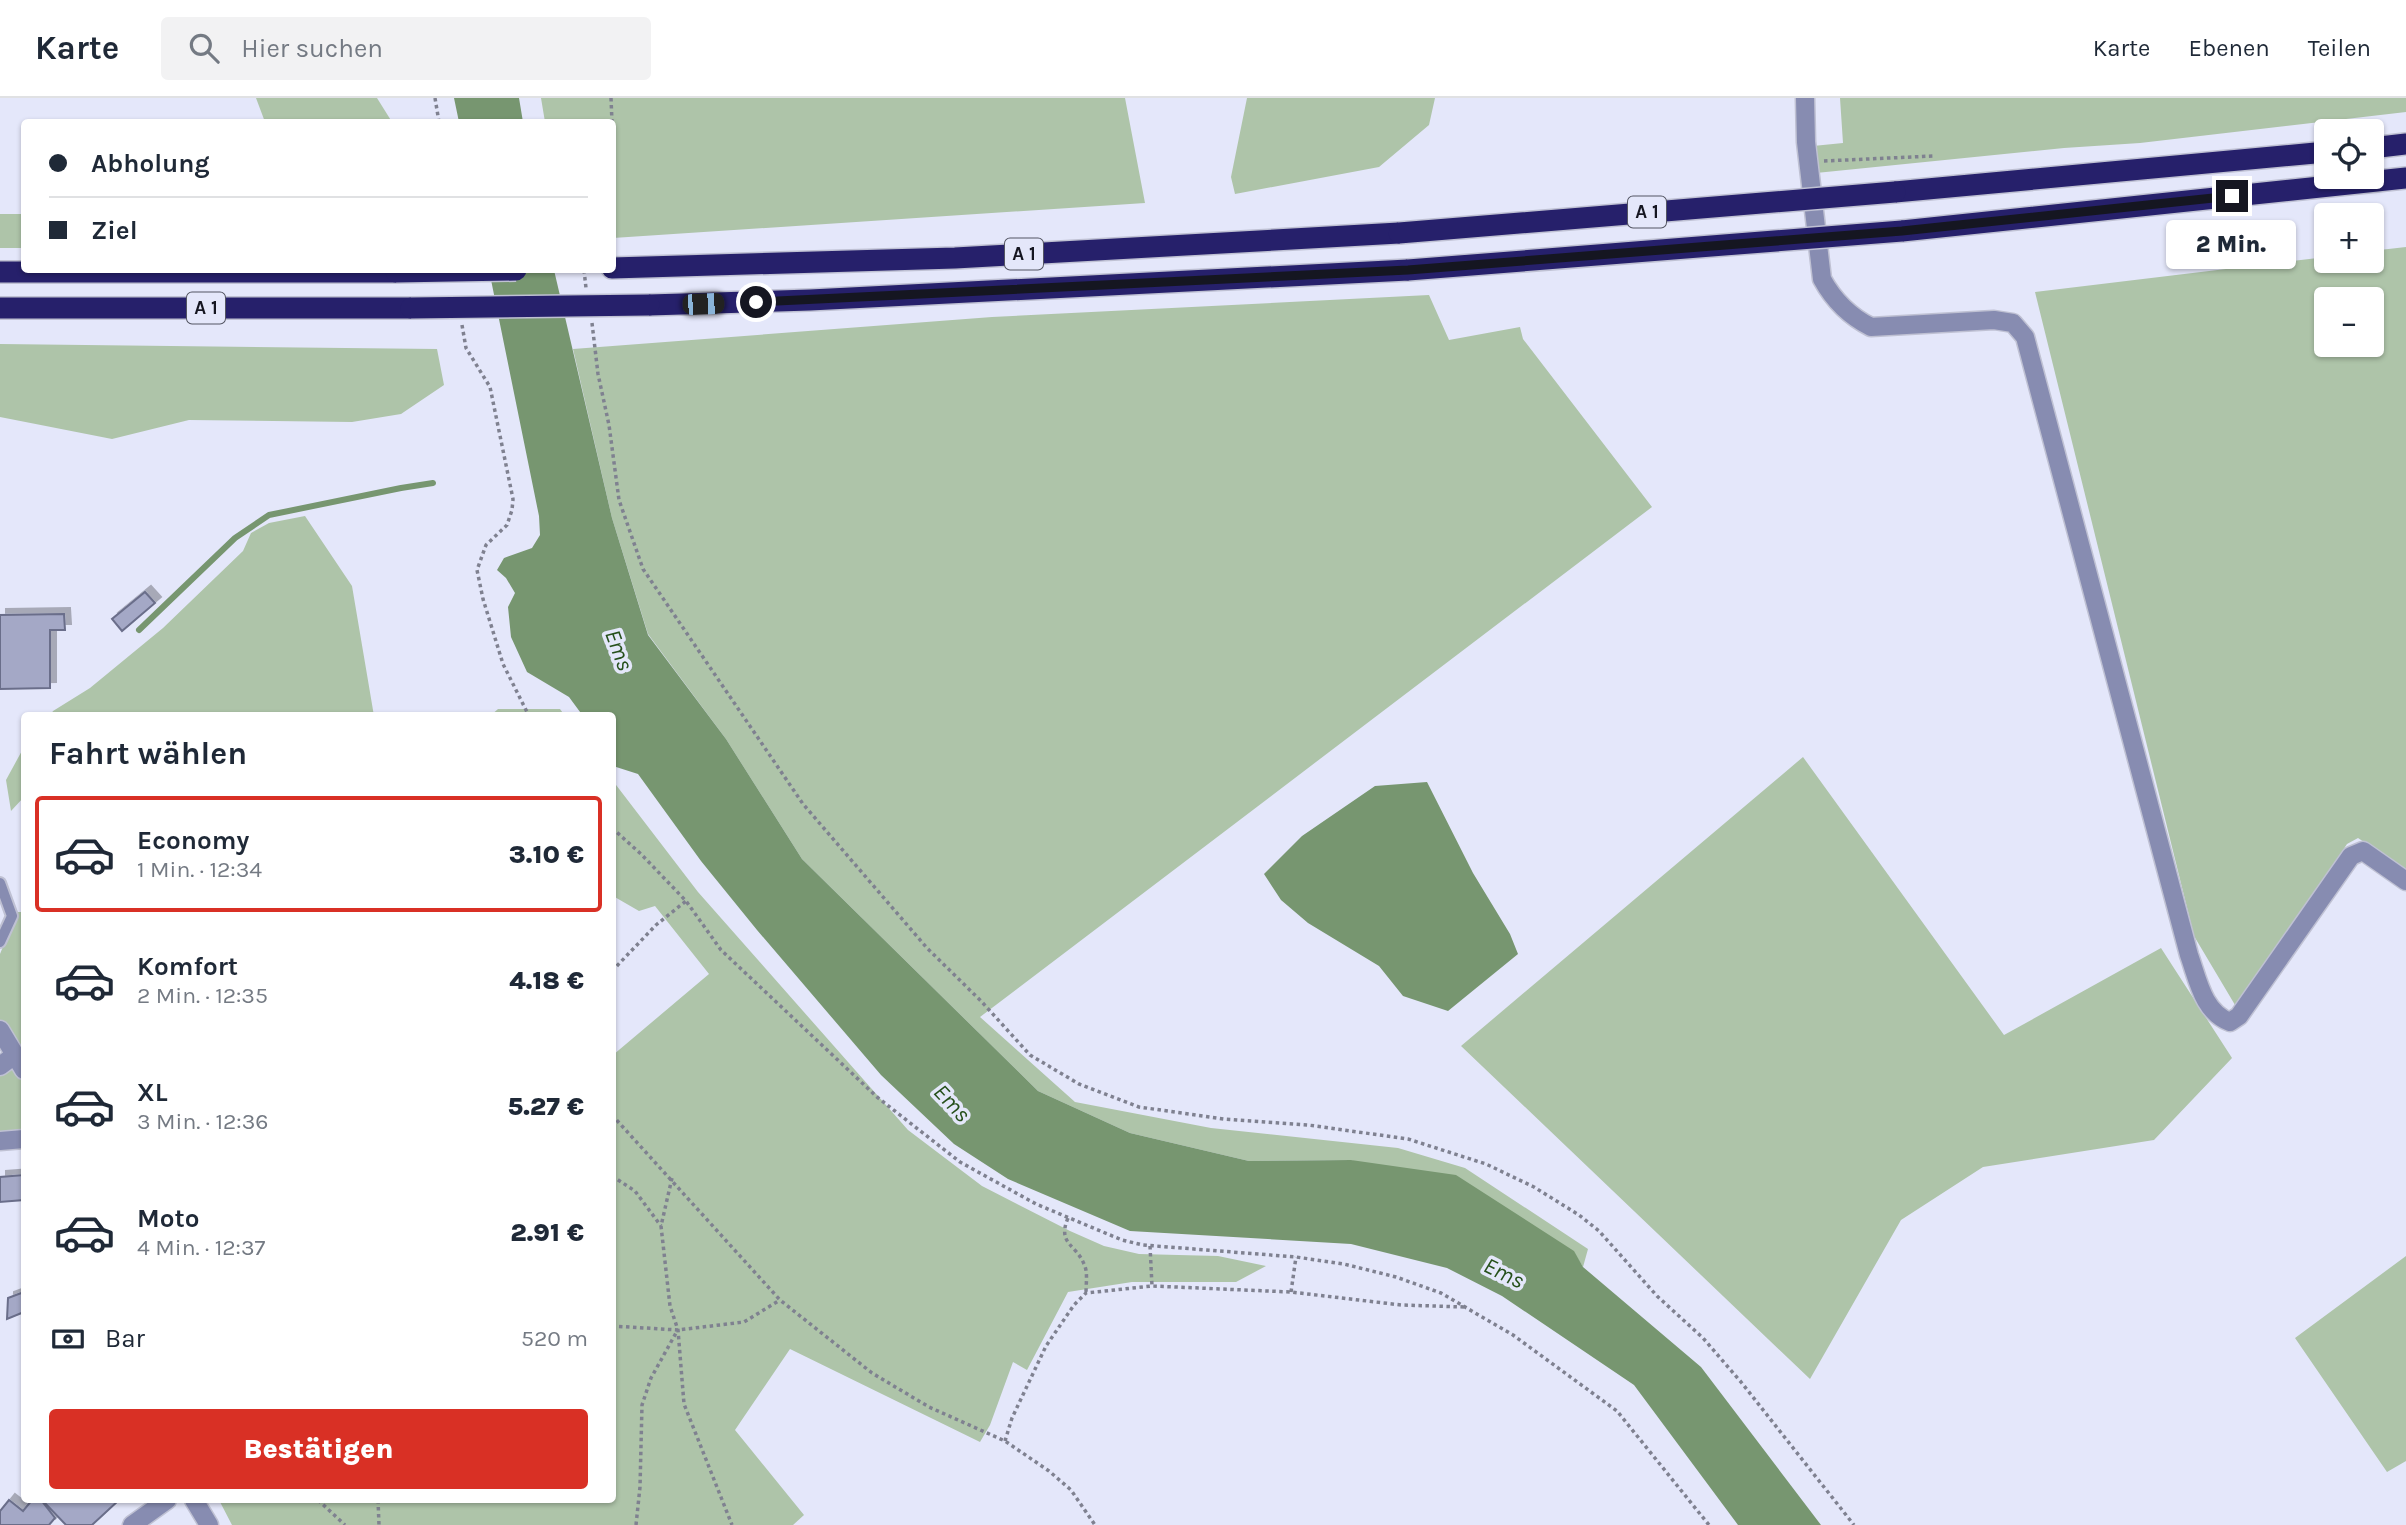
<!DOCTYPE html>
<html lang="de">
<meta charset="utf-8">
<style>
:root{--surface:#fff;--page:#f2f2f3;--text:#1f2937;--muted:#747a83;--line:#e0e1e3;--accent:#d93025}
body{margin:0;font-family:Karla,sans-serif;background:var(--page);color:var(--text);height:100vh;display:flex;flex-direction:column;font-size:26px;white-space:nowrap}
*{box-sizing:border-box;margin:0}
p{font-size:23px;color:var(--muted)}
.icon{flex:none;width:38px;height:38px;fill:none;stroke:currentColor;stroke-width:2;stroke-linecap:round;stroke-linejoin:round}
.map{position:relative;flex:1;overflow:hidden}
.panel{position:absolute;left:21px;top:614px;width:595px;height:791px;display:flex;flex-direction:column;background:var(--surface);border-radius:7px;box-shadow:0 2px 5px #0004}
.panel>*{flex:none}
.hud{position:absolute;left:21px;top:21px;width:595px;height:154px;border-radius:7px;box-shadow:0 2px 5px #0004;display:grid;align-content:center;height:154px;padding:0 28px;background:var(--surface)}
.buttons{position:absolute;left:2314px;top:21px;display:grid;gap:14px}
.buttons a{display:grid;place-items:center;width:70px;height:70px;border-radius:7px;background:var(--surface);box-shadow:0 2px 5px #0004;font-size:35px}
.end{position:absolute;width:32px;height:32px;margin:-16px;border:9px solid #151621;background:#fff;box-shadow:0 0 0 4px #fff}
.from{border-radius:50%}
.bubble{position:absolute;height:49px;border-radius:7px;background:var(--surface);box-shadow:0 2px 5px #0004;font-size:23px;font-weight:800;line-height:49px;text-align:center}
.car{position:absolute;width:21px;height:42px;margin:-21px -10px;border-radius:9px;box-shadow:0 0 5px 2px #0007;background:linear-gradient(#222 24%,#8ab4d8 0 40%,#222 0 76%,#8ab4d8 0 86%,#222 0)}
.hud b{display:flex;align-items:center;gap:24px;height:66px;font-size:26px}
.hud b+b{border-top:2px solid var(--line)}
.hud i{width:18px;height:18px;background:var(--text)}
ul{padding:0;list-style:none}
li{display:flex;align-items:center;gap:21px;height:116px;margin:0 14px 10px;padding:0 14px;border:4px solid transparent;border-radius:7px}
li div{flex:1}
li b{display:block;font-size:26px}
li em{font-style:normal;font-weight:800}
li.active{border-color:var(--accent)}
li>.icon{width:63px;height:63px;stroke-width:1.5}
h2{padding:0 28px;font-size:32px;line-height:84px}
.pay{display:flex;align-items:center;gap:18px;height:77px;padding:0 28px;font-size:26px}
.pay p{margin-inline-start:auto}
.cta{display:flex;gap:14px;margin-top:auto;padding:14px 28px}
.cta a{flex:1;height:80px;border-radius:7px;background:var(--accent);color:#fff;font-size:28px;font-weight:800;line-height:80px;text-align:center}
header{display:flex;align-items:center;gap:42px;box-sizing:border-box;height:98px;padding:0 35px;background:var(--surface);border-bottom:2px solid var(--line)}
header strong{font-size:33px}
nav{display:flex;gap:38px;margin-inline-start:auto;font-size:24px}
.search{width:490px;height:63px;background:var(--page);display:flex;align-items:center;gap:18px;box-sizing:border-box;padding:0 24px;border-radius:7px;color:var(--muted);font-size:26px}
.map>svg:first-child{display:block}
</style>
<header>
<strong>Karte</strong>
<div class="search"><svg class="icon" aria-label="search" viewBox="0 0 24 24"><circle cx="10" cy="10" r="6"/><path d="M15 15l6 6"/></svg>Hier suchen</div>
<nav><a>Karte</a><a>Ebenen</a><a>Teilen</a></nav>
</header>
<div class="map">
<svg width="2406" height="1427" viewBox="0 0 2406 1427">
<defs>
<filter id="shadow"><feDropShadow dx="6" dy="-6" stdDeviation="0" flood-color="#0004"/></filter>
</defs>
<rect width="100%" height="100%" fill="#e4e7fa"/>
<!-- green -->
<path fill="#aec4a9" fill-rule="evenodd" d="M256,0h121l15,24h-127z
M541,0h584l20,105 -532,35 -1,-116h-67z
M1247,0h188l-6,27 -50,42 -144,27 -4,-17z
M1840,0h566v14l-266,31 -76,5 -248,25 -3,-27 30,-3z
M0,116h24v34h-24z
M2406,149v623l-48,-32 -11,6 -109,166 -44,-74 -159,-644 291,-35v4h45v-10zM2326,201h45v46h-45z
M1429,197l20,45 71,-13 3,12 129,168 -672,510 95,85 136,26 187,20 67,20 123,81 -5,18 -10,-16 -222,-91 -102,1 -119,-28 -92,-42 -236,-232 -76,-120 -78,-105 -36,-116 -39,-169 419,-32z
M0,246l437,5 7,36 -43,29 -49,8 -163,-2 -77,19 -112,-22z
M305,418l47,70 22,130h-324l3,-5 37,-23 73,-60 80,-77 8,-18 18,-10z
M498,611h62l5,7h-75z
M24,649v50l-13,14 -5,-31z
M1803,659l201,278 157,-87 71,110 -78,82 -171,27 -82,53 -91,159 -349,-333z
M613,683l85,111 210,238 74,56 88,45 34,15 35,8 79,2 48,10 -30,16h-104l-64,10 -41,78 -14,-8 -23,63 -10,17 -190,-93 -55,81 69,85 -11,10h-561l-13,-25h393l1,-445 96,-81 -54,-68 -16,5 -26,-15z
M17,814h7v149l-24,-38v-69z
M15,957l9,18v59h-24v-58z
M2406,1158v205l-19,11 -92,-134z"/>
<!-- water -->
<path fill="#779670" d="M454,0h65l4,24h-64z
M489,172h65l58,248 36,117 78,104 76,120 236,232 92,42 119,28 102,-1 105,15 118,76 9,16 118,100 120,158h-83l-104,-140 -132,-89 -55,-28 -96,-24 -221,-13 -122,-52 -54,-35 -73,-69 -124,-145 -56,-69 -63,-87 -25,-8 -1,-50h-29l-14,-19 -42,-25 -16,-35 -3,-30 7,-14 -9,-15 -9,-8 7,-12 28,-10 8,-13 -1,-19z
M1427,684l46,91 37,61 8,20 -70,57 -45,-15 -24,-30 -71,-43 -27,-23 -17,-26 38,-38 73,-50z"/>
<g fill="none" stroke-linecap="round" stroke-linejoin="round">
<!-- stream -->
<path stroke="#779670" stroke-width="6" d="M139,532l96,-92 34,-23 132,-27 32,-5"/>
</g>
<!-- building -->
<path fill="#a4a8c6" stroke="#6a6e8a" stroke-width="2" filter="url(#shadow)" d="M145,494l10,11 -33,28 -10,-12z
M64,516l1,16h-15v58l-50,1v-74z
M24,1077v25l-24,2v-25z
M24,1194v20l-17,7 1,-21z
M9,1402l14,11 9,-11h9l14,18 -6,7h-49v-14z
M42,1402h77l-27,25h-26z"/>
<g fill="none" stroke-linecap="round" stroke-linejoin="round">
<!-- service casing -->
<g stroke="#bfc1d3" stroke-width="14">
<path id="service" d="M0,785l12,33 -12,26"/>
</g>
<!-- minor casing -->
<g stroke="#bfc1d3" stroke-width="21">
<path id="minor" d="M1805,0l1,44 16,137c12,22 27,37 49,48l123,-7 19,3 12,14 164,618c9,25 14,57 41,67l9,-6 112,-160 12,-5 43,30
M0,932l24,40
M0,968l15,-11
M0,1043l24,-2
M194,1402l15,25
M132,1427l35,-25"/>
</g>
<!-- motorway casing -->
<g stroke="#bfc1d3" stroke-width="24">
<path id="motorway" d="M2371,50l35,-4
M1895,94l431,-40
M1902,133l504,-53
M612,170l343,-10 444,-25
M0,174h396
M649,207l161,-5 598,-30
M0,210h411"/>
</g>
<!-- path -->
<path stroke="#7f8190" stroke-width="3.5" stroke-dasharray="3.5 3.5" stroke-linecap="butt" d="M435,0l4,24
M611,0l1,24
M1824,63l109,-5
M584,172l2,18
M592,225l6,51 11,51 10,75 24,69 160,235 124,144 54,53 49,54 49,29 60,23 85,12 84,6 100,14 78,25 48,23 45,28 20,16 58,65 46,42 38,44 113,143
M462,227l4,23 24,39 23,112 -1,11 -5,15 -21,20 -9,25 6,29 20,65 26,52
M612,730l29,26 45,47 35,49 156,147 83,65 76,42 86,36 21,5 153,12 48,7 52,13 45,16 72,42 104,76 92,114
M612,873l44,-46 30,-24
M612,1017l168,185 92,73 57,34 76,34 44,30 22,19 24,35
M612,1078l23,15 26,35
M672,1080l-11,48 9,80 8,24 6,74 48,121
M1068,1120c-11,26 8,26 16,46 4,8 2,19 2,29
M1150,1148l2,40
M1291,1194l5,-35
M612,1228l66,4 66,-8 36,-22
M1005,1343l7,-23 34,-72 28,-41 12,-12 66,-7 139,6 110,13 64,2
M318,1402l27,25
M378,1402l1,25
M636,1427l4,-38 2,-82 9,-27 25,-45"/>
<!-- service -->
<use href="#service" stroke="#878cb1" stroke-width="10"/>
<!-- minor -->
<use href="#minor" stroke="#878cb1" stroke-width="18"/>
<!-- motorway -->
<use href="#motorway" stroke="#26206b" stroke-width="21"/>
<!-- motorway-bridge casing -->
<g stroke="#bfc1d3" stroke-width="24" stroke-linecap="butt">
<path id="motorway-bridge" d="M1399,135l496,-41
M1408,172l494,-39
M396,174l120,-2
M411,210l238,-3"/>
</g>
<!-- motorway-bridge -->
<use href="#motorway-bridge" stroke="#26206b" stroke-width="21"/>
</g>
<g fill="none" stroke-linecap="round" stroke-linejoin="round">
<!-- route -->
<path stroke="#151621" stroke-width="9" d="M756,204l652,-32 494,-39 330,-35"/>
</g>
<g text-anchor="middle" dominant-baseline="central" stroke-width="7" stroke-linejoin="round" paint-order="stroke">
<!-- shield labels -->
<g fill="#e4e7fa" stroke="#535562" stroke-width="2">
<rect x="1628" y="98.5" width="38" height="31" rx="5"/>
<rect x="1005" y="140.5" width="38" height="31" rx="5"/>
<rect x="187" y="194.5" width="38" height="31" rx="5"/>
</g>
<g font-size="19" font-weight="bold" fill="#151621">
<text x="1647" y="114">A 1</text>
<text x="1024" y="156">A 1</text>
<text x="206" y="210">A 1</text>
</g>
<!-- water labels -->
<g font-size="23" font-style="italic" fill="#26501b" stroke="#e4e7fa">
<text transform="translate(619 552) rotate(70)">Ems</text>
<text transform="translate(952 1005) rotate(47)">Ems</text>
<text transform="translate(1504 1175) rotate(26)">Ems</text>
</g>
</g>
</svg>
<div class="buttons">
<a><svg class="icon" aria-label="locate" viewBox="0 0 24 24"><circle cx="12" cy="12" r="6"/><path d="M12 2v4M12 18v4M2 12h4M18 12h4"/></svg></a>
<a>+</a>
<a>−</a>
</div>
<i class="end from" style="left:756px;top:204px"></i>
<i class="end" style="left:2232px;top:98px"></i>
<div class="bubble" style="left:2166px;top:122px;width:130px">2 Min.</div>
<i class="car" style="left:703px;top:206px;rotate:88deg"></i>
<div class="hud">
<b><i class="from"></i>Abholung</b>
<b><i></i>Ziel</b>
</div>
<section class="panel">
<h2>Fahrt wählen</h2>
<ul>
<li class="active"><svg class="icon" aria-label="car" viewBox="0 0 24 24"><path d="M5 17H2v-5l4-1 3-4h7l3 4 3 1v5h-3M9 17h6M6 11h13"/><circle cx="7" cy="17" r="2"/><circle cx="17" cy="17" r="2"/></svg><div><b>Economy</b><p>1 Min. · 12:34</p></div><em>3.10 €</em></li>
<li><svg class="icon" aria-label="car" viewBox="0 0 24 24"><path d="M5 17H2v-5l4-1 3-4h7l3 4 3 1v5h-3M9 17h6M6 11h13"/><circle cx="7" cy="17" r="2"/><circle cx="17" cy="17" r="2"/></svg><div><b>Komfort</b><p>2 Min. · 12:35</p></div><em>4.18 €</em></li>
<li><svg class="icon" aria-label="car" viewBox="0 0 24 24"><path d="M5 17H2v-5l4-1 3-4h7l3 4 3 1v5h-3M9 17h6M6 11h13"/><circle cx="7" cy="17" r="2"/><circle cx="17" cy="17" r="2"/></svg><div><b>XL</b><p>3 Min. · 12:36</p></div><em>5.27 €</em></li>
<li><svg class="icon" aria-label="car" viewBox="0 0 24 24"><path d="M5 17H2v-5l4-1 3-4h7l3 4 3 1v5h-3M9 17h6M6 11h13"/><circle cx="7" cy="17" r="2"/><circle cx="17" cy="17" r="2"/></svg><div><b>Moto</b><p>4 Min. · 12:37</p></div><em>2.91 €</em></li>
</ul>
<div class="pay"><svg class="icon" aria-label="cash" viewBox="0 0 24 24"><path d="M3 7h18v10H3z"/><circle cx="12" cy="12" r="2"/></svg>Bar<p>520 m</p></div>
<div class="cta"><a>Bestätigen</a></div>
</section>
</div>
